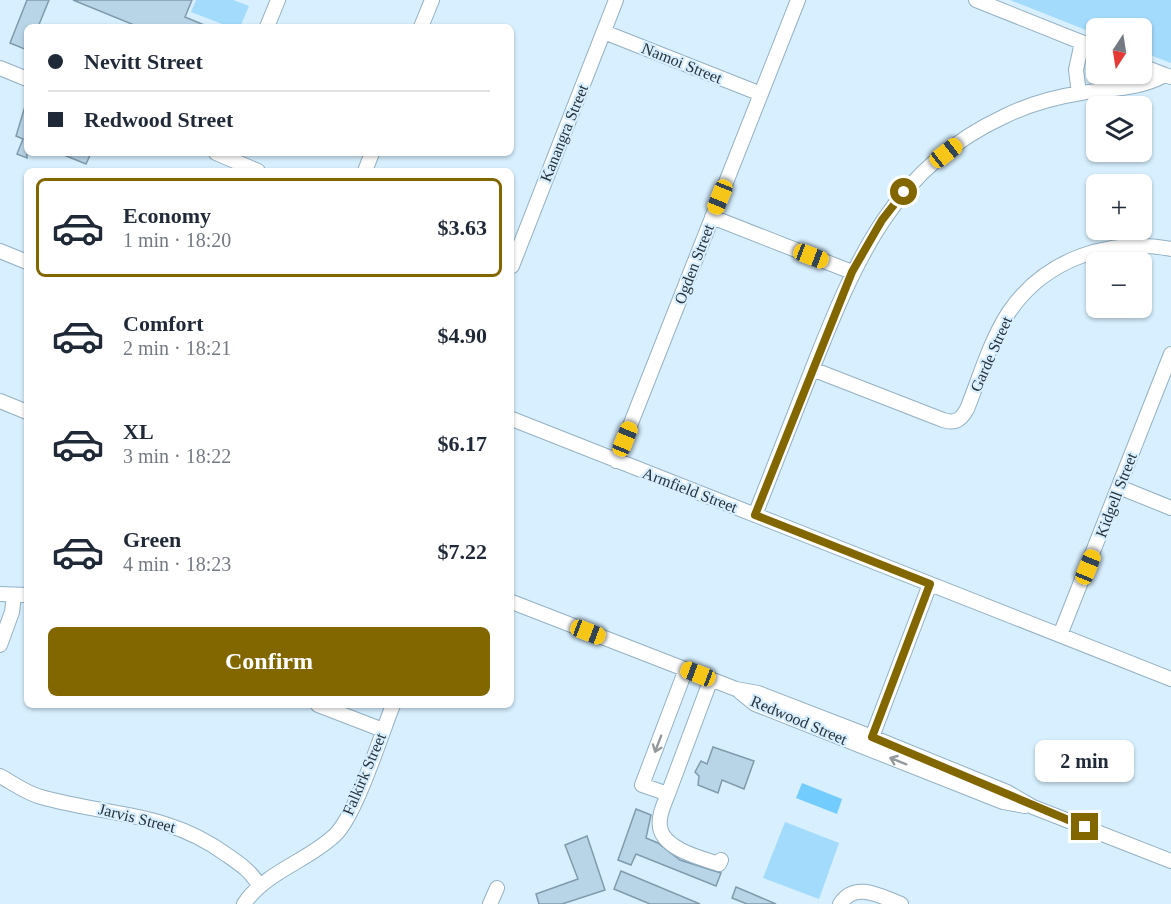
<!DOCTYPE html>
<meta charset="utf-8">
<style>
:root{--surface:#fff;--page:#f6f6f7;--text:#1f2937;--muted:#747a83;--line:#e0e1e3;--accent:#826600}
body{margin:0;font-family:Georgia,serif;background:var(--page);color:var(--text);height:100vh;display:flex;flex-direction:column;font-size:22px;white-space:nowrap}
*{box-sizing:border-box;margin:0}
p{font-size:20px;color:var(--muted)}
.icon{flex:none;width:33px;height:33px;fill:none;stroke:currentColor;stroke-width:2;stroke-linecap:round;stroke-linejoin:round}
.map{position:relative;flex:1;overflow:hidden}
.details{position:absolute;left:24px;top:168px;width:490px;height:540px;display:flex;flex-direction:column;background:var(--surface);border-radius:9px;box-shadow:0 2px 4px #0004}
.details>*{flex:none}
.top-card{position:absolute;left:24px;top:24px;width:490px;height:132px;border-radius:9px;box-shadow:0 2px 4px #0004;display:grid;align-content:center;height:132px;padding:0 24px;background:var(--surface)}
.needle{width:39px;rotate:192deg}
.tools{position:absolute;left:1086px;top:18px;display:grid;gap:12px}
.tools a{display:grid;place-items:center;width:66px;height:66px;border-radius:9px;background:var(--surface);box-shadow:0 2px 4px #0004;font-size:30px}
.end{position:absolute;width:27px;height:27px;margin:-14px;border:8px solid #826600;background:#fff;box-shadow:0 0 0 3px #fff}
.from{border-radius:50%}
.bubble{position:absolute;height:42px;border-radius:9px;background:var(--surface);box-shadow:0 2px 4px #0004;font-size:20px;font-weight:600;line-height:42px;text-align:center}
.car{position:absolute;width:18px;height:36px;margin:-18px -9px;border-radius:8px;box-shadow:0 0 4px 2px #0007;background:linear-gradient(#f5c518 24%,#345 0 40%,#f5c518 0 76%,#345 0 86%,#f5c518 0)}
.top-card b{display:flex;align-items:center;gap:21px;height:57px;font-size:22px}
.top-card b+b{border-top:2px solid var(--line)}
.top-card i{width:15px;height:15px;background:var(--text)}
ul{padding:10px 0 0;list-style:none}
li{display:flex;align-items:center;gap:18px;height:99px;margin:0 12px 9px;padding:0 12px;border:3px solid transparent;border-radius:9px}
li div{flex:1}
li b{display:block;font-size:22px}
li em{font-style:normal;font-weight:600}
li.current{border-color:var(--accent)}
li>.icon{width:54px;height:54px;stroke-width:1.5}
.button{display:flex;gap:12px;margin-top:auto;padding:12px 24px}
.button a{flex:1;height:69px;border-radius:9px;background:var(--accent);color:#fff;font-size:24px;font-weight:600;line-height:69px;text-align:center}
.map>svg:first-child{display:block}
</style>
<div class="map">
<svg width="1171" height="904" viewBox="0 0 1171 904">
<rect width="100%" height="100%" fill="#d7effe"/>
<!-- park -->
<path fill="#a3dbfd" d="M196,0h37l16,6 -9,21h-10l-39,-15z
M1010,0h161v63l-29,-11v-24h-46v6z
M785,822l54,21 -20,56 -56,-21z"/>
<!-- water -->
<path fill="#73ccfe" d="M802,783l40,16 -5,15 -41,-16z"/>
<!-- building -->
<path fill="#b8d5e8" stroke="#7f9bac" stroke-width="1.5" d="M27,0h22l-11,27h-11v23l-17,-7z
M73,0h119l-7,17 24,10h-70z
M26,103h1v55l-10,-4 6,-15 -7,-3z
M59,153h32l-5,11z
M713,747l41,14 -10,28 -22,-9 -4,13 -20,-8 1,-9 -4,-4 6,-11 6,3z
M636,809l15,6 -5,23 12,5 22,17 41,13 -5,13 -80,-32 -5,11 -13,-5z
M587,836l18,54 -43,14h-23l-3,-10 42,-15 -13,-34z
M621,871l79,33h-50l-36,-15z
M736,887l40,17h-29l-15,-6z"/>
<g fill="none" stroke-linecap="round" stroke-linejoin="round">
<!-- minor casing -->
<g stroke="#94b1c3" stroke-width="16">
<path id="minor" d="M976,0l120,48
M267,27l11,-27
M421,27l11,-27
M604,32l157,62
M1142,66l23,9
M0,68l27,11
M1079,93l-3,-23 6,-28
M216,153l42,18
M365,171l7,-18
M712,217l140,55
M0,251l27,11
M512,266l104,-266
M812,369l131,51c12,4 18,0 24,-11 13,-32 23,-68 42,-97 36,-53 101,-75 162,-63
M0,401l27,11
M512,419l659,260
M616,461l182,-461
M1119,487l52,21
M755,515c20,-51 40,-102 60,-153 41,-103 80,-195 188,-245 24,-12 52,-20 78,-24 30,-5 57,-3 84,-18l6,2
M0,594l27,1
M512,602l224,87 22,4 114,44 135,55 26,15 138,54
M1060,635l111,-281
M0,645l12,-33 2,-17
M686,669l-44,116 26,9 43,-115
M740,692l15,12 248,98 22,4
M318,705l65,25
M872,737l58,-153
M0,776c13,7 26,17 41,21 67,19 126,14 186,58 13,9 25,17 32,31
M668,794c-4,10 -10,22 -8,33 3,22 41,31 59,37l2,-4
M244,904c21,-32 64,-43 91,-69 21,-20 46,-100 58,-130
M490,904l7,-16
M840,904c15,-23 40,-8 61,0"/>
</g>
<!-- minor -->
<use href="#minor" stroke="#fff" stroke-width="14"/>
</g>
<!-- one-way arrows -->
<defs><path id="oneway-shaft" d="M-6 0H5M1.5-3L5.5 0L1.5 3" fill="none" stroke-width="1.6" stroke-linecap="round" stroke-linejoin="round" transform="scale(1.5)"/></defs>
<g stroke="#93999c">
<use href="#oneway-shaft" transform="translate(658 744) rotate(111)"/>
<use href="#oneway-shaft" transform="translate(898 761) rotate(-158)"/>
</g>
<g fill="none" stroke-linecap="round" stroke-linejoin="round">
<!-- route -->
<path stroke="#826600" stroke-width="8" d="M904,192l-22,28 -30,52 -97,243 175,69 -58,153 213,90"/>
</g>
<g text-anchor="middle" dominant-baseline="central" stroke-width="4.5" stroke-linejoin="round" paint-order="stroke">
<!-- street labels -->
<g font-size="16" fill="#27333a" stroke="#d7effe">
<text transform="translate(682 63) rotate(22)">Namoi Street</text>
<text transform="translate(564 133) rotate(-68)">Kanangra Street</text>
<text transform="translate(694 264) rotate(-69)">Ogden Street</text>
<text transform="translate(991 354) rotate(-66)">Garde Street</text>
<text transform="translate(690 490) rotate(21)">Armfield Street</text>
<text transform="translate(1116 495) rotate(-69)">Kidgell Street</text>
<text transform="translate(799 720) rotate(23)">Redwood Street</text>
<text transform="translate(364 774) rotate(-67)">Falkirk Street</text>
<text transform="translate(137 818) rotate(14)">Jarvis Street</text>
</g>
</g>
</svg>
<div class="tools">
<a><svg class="needle" viewBox="-14 -14 28 28"><path d="M0-13l5 13h-10z" fill="#e53935"/><path d="M0 13l5-13h-10z" fill="#747a83"/></svg></a>
<a><svg class="icon" aria-label="layers" viewBox="0 0 24 24"><path d="M12 4l9 5-9 5-9-5zM3 14l9 5 9-5"/></svg></a>
<a>+</a>
<a>−</a>
</div>
<i class="end from" style="left:904px;top:192px"></i>
<i class="end" style="left:1085px;top:827px"></i>
<div class="bubble" style="left:1035px;top:740px;width:99px">2 min</div>
<i class="car" style="left:946px;top:153px;rotate:52deg"></i>
<i class="car" style="left:720px;top:197px;rotate:202deg"></i>
<i class="car" style="left:811px;top:256px;rotate:111deg"></i>
<i class="car" style="left:625px;top:439px;rotate:22deg"></i>
<i class="car" style="left:1088px;top:567px;rotate:22deg"></i>
<i class="car" style="left:588px;top:632px;rotate:111deg"></i>
<i class="car" style="left:698px;top:674px;rotate:291deg"></i>
<div class="top-card">
<b><i class="from"></i>Nevitt Street</b>
<b><i></i>Redwood Street</b>
</div>
<section class="details">
<ul>
<li class="current"><svg class="icon" aria-label="car" viewBox="0 0 24 24"><path d="M5 17H2v-5l4-1 3-4h7l3 4 3 1v5h-3M9 17h6M6 11h13"/><circle cx="7" cy="17" r="2"/><circle cx="17" cy="17" r="2"/></svg><div><b>Economy</b><p>1 min · 18:20</p></div><em>$3.63</em></li>
<li><svg class="icon" aria-label="car" viewBox="0 0 24 24"><path d="M5 17H2v-5l4-1 3-4h7l3 4 3 1v5h-3M9 17h6M6 11h13"/><circle cx="7" cy="17" r="2"/><circle cx="17" cy="17" r="2"/></svg><div><b>Comfort</b><p>2 min · 18:21</p></div><em>$4.90</em></li>
<li><svg class="icon" aria-label="car" viewBox="0 0 24 24"><path d="M5 17H2v-5l4-1 3-4h7l3 4 3 1v5h-3M9 17h6M6 11h13"/><circle cx="7" cy="17" r="2"/><circle cx="17" cy="17" r="2"/></svg><div><b>XL</b><p>3 min · 18:22</p></div><em>$6.17</em></li>
<li><svg class="icon" aria-label="car" viewBox="0 0 24 24"><path d="M5 17H2v-5l4-1 3-4h7l3 4 3 1v5h-3M9 17h6M6 11h13"/><circle cx="7" cy="17" r="2"/><circle cx="17" cy="17" r="2"/></svg><div><b>Green</b><p>4 min · 18:23</p></div><em>$7.22</em></li>
</ul>
<div class="button"><a>Confirm</a></div>
</section>
</div>
